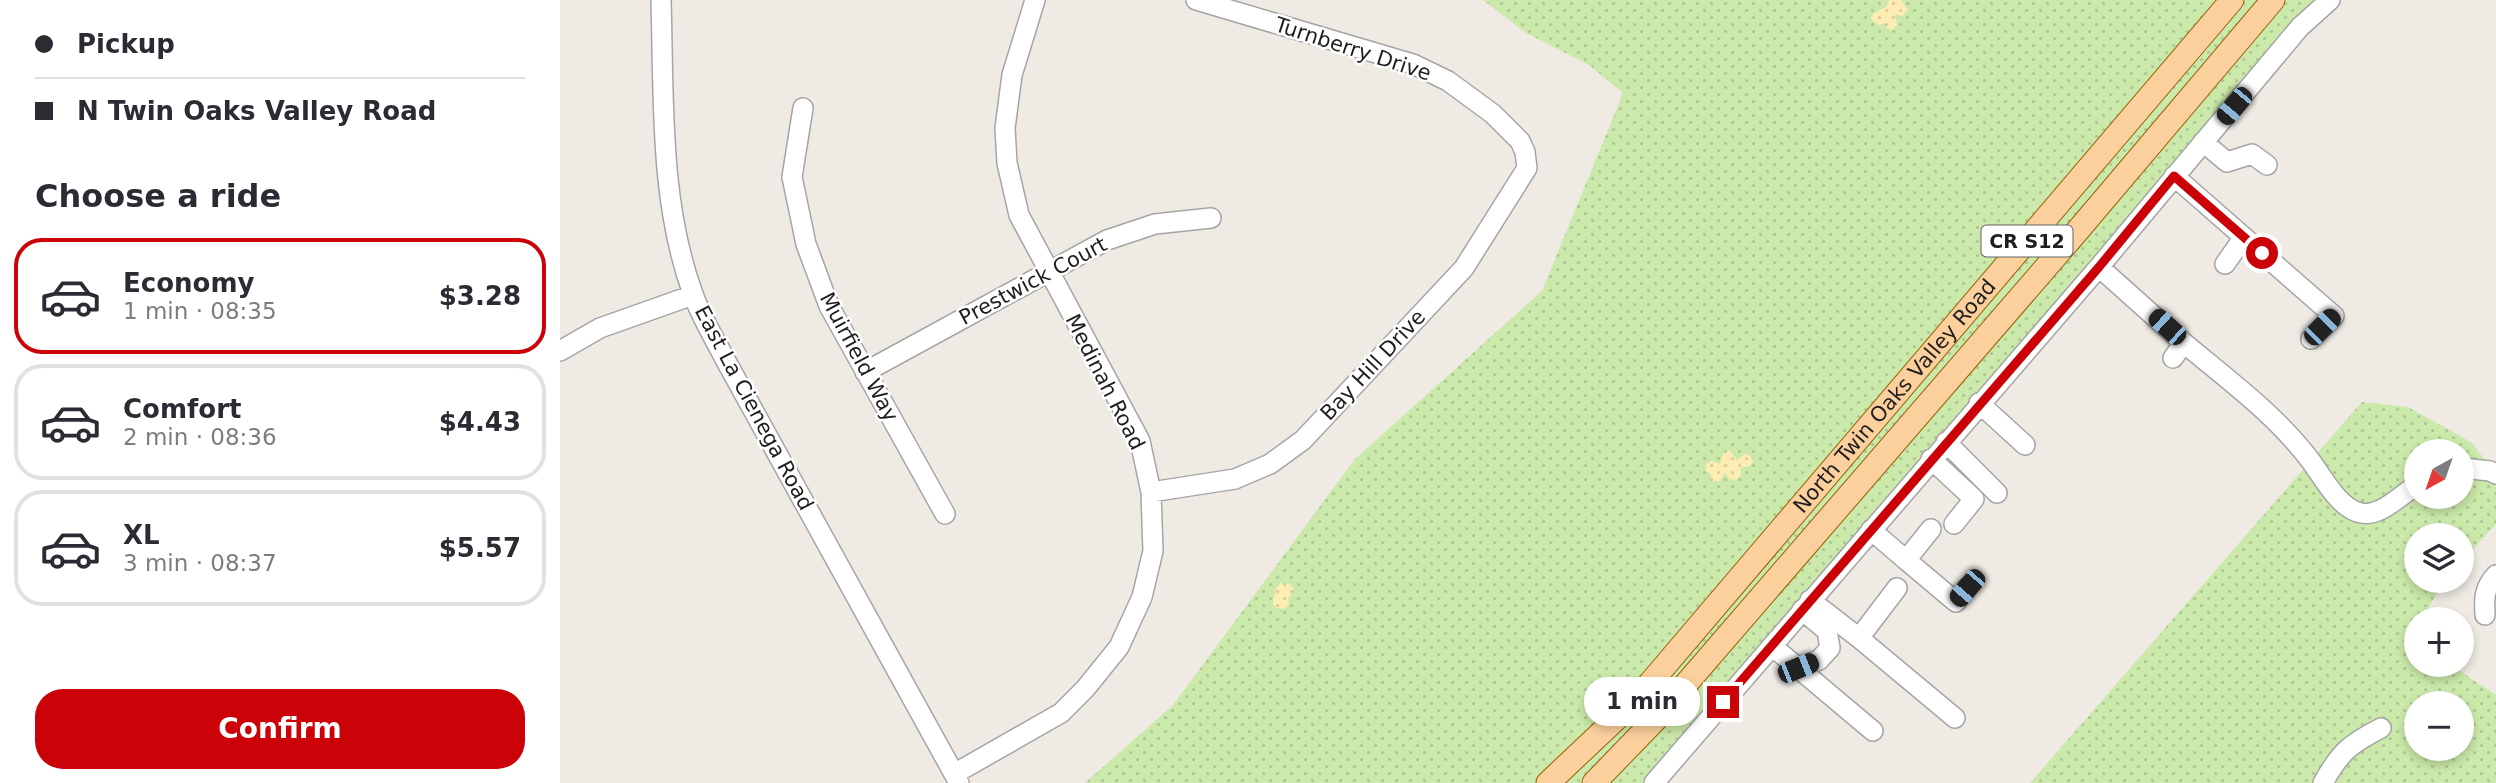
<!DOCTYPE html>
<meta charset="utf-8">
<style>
:root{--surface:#fff;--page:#f2f2f3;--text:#2b2b33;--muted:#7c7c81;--line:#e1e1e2;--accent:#cb0207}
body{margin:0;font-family:"DejaVu Sans",sans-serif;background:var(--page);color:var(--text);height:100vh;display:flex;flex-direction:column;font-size:26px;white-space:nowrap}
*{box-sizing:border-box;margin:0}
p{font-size:23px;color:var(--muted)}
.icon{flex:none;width:38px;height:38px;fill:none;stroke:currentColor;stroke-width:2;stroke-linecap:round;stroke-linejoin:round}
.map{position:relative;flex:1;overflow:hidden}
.drawer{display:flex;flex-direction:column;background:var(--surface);width:560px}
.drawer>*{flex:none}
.top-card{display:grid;align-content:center;height:154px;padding:0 35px;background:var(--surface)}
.needle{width:46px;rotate:220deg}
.buttons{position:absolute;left:1844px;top:439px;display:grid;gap:14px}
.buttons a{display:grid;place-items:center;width:70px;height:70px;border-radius:50%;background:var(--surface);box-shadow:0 4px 10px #0003;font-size:35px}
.end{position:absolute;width:32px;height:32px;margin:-16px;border:9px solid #cb0207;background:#fff;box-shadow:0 0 0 4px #fff}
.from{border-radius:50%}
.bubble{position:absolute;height:49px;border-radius:24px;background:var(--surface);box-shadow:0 4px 10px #0003;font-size:23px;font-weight:800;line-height:49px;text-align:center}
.car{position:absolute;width:21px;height:42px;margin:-21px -10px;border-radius:9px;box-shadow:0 0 5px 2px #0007;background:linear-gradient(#222 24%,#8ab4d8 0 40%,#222 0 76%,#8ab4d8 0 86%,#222 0)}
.top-card b{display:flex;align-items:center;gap:24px;height:66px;font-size:26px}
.top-card b+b{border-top:2px solid var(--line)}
.top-card i{width:18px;height:18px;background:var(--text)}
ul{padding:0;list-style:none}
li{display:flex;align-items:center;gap:21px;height:116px;margin:0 14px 10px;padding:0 21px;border:4px solid var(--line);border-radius:28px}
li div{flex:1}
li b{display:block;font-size:26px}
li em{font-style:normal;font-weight:800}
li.active{border-color:var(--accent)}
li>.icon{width:63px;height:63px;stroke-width:1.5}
h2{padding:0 35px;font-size:32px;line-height:84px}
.cta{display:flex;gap:14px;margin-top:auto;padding:14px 35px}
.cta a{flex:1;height:80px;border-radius:28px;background:var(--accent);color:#fff;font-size:28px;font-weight:800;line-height:80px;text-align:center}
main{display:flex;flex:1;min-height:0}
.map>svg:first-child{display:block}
</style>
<main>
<section class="drawer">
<div class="top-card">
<b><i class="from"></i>Pickup</b>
<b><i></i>N Twin Oaks Valley Road</b>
</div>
<h2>Choose a ride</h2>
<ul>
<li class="active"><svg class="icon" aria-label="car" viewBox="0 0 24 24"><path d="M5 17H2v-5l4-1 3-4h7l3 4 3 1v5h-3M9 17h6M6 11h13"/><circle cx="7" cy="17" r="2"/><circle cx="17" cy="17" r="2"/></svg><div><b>Economy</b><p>1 min · 08:35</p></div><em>$3.28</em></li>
<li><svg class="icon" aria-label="car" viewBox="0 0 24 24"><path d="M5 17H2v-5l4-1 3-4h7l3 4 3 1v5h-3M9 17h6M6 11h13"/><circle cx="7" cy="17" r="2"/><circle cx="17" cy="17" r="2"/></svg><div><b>Comfort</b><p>2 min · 08:36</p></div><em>$4.43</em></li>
<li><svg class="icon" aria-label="car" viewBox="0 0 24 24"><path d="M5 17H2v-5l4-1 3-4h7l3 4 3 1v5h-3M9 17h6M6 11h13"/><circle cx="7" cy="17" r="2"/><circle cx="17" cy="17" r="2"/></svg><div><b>XL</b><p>3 min · 08:37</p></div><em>$5.57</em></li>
</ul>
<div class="cta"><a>Confirm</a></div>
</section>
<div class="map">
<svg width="1936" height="783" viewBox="0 0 1936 783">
<defs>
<pattern id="grass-dots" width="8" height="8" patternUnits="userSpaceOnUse" patternTransform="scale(1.75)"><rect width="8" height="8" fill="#cbe9aa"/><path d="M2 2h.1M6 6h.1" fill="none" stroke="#aec792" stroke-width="1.8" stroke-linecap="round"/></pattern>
<pattern id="sand-dots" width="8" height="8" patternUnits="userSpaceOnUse" patternTransform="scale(1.75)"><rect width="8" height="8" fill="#feedb3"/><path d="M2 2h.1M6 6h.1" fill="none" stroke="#d9cb9a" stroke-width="1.8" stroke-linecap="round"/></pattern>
</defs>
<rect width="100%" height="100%" fill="#efebe4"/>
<!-- grass -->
<path fill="url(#grass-dots)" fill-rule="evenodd" d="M923,0h847l-663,783h-582l88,-78 182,-246 187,-168 81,-198 -34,-28 -63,-32z
M1802,402l46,5 63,35 25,32v50l-34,37v-25h-45v45h27l-22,38 -5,1v45h34l45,30v88h-466zM1857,452h45v45h-45zM1857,704h45v45h-45z"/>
<!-- sand -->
<path fill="url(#sand-dots)" d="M1329,0h12l7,10 -6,6 -7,-2 2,11 -5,5 -5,-2 -2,-5 -7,2 -7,-6 1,-4 15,-9z
M1169,450l8,10 8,-6 4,1 4,6 -3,5 -10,2 1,7 -5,5 -7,-1 -4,-7 -5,9h-9v-7l-5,-3v-7l6,-3 8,3 3,-10z
M721,583l8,1 5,4 -6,11 1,6 -5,4 -8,-1 -3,-5 3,-15z"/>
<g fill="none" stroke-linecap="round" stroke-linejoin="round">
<!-- minor casing -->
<g stroke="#a5a5a5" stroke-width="22">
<path id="minor" d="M101,0c3,97 -2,201 32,294 8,23 22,45 33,67l233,422
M243,108l-11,69 14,67 23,62 116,208
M1643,142l24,20 25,-8 15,11
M1614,176l160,140 -23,23
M1665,264l19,-27
M1539,267l85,76 -11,15
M1624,343c44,37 91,71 126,117 13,17 29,49 51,53 20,4 39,-18 56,-28
M0,351l40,-23 93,-33
M305,372l242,-132 48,-16 56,-6
M1419,403l46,42
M1386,442l51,51
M1371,459l43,40 -20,25
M1902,468l28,3 6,3
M591,492l84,-13 35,-15 33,-24 161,-172 63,-100 -2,-16 -5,-11 -27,-27 -45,-33 -35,-17 -217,-64
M1311,530l35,30 25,-31
M1346,560l50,42 11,-14
M1250,600l49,38 38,-50
M1925,615c-1,-17 -1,-27 11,-40
M1299,638l96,80
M1212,646l101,85
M1238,668l21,-8 11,-12 -3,-17 -25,-21
M394,774l107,-61 24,-24 34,-42 23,-50 11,-46 -2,-59 -11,-51 -121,-226 -12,-52 -2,-35 7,-53 23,-75
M1094,783l445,-516 201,-240 30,-27
M1763,783c17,-31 27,-39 58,-55"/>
</g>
<!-- major casing -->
<g stroke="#976101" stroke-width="25">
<g id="major">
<path id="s1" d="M988,783l86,-81 598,-702"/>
<path d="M1034,783l60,-62 420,-486 199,-235"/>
</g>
</g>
<!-- minor -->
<use href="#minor" stroke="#fff" stroke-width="19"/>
<!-- major -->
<use href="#major" stroke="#fbd09d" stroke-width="23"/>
</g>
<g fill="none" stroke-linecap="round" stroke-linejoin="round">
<!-- route -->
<path stroke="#cb0207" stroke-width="9" d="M1163,702l376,-435 75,-91 88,77"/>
</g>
<g text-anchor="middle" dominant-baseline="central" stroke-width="5" stroke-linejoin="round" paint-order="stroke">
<!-- shield labels -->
<rect fill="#fff" stroke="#626262" stroke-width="2" x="1421.5" y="225.5" width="91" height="31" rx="5"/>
<g font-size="19" font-weight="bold" fill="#1e1e1e">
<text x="1467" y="241">CR S12</text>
</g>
<!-- street labels -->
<g font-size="21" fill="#1e1e1e" stroke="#fff">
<text transform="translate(793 49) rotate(18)">Turnberry Drive</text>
<text transform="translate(473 281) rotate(-28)">Prestwick Court</text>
<text transform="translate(299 357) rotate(62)">Muirfield Way</text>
<text transform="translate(813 365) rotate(-47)">Bay Hill Drive</text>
<text transform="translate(545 382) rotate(63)">Medinah Road</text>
<text stroke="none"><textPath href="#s1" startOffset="520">North Twin Oaks Valley Road</textPath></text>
<text transform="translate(194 408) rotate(62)">East La Cienega Road</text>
</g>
</g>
</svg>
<div class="buttons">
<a><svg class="needle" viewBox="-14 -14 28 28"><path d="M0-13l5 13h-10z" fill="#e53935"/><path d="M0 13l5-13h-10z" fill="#7c7c81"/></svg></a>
<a><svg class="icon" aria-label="layers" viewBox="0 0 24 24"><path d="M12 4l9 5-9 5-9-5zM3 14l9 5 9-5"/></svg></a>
<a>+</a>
<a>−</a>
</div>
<i class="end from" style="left:1702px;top:253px"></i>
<i class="end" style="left:1163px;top:702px"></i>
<div class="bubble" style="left:1024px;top:677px;width:116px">1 min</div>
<i class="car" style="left:1674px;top:106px;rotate:220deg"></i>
<i class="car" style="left:1607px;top:327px;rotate:312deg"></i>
<i class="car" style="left:1762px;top:327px;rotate:45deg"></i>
<i class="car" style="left:1407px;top:588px;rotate:221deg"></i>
<i class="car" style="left:1238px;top:668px;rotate:68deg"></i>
</div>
</main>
